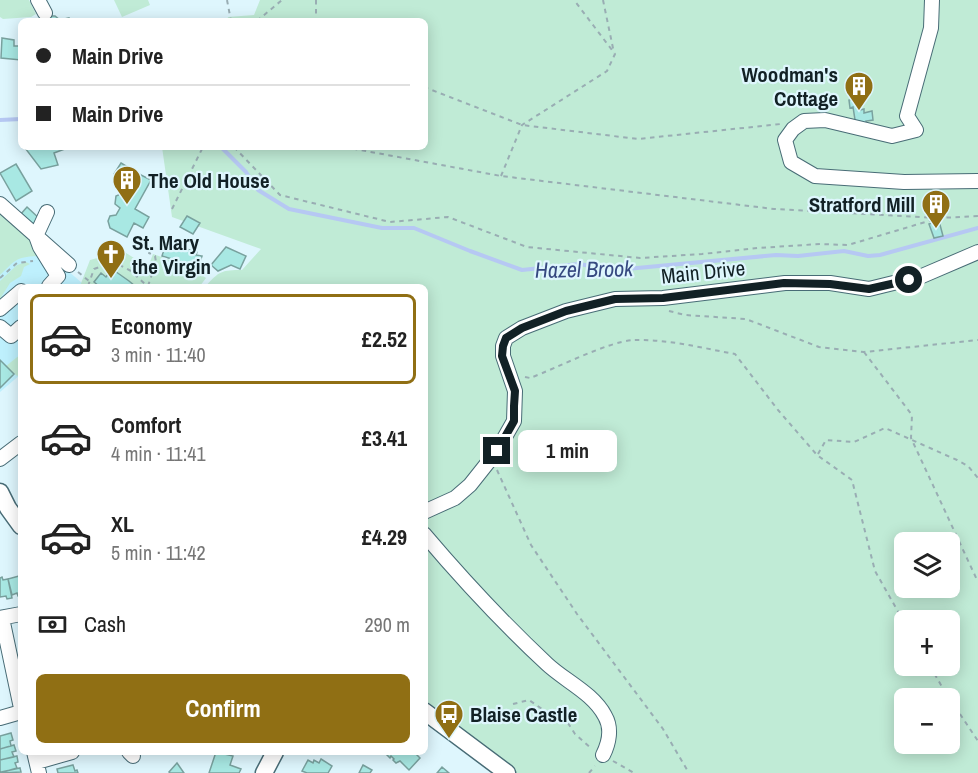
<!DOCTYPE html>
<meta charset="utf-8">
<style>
:root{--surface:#fff;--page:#f6f6f6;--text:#222;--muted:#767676;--line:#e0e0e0;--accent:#906f14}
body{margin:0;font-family:"Archivo Narrow",sans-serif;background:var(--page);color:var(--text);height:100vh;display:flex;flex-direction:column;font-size:22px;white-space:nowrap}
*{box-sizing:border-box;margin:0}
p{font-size:20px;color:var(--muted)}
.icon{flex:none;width:33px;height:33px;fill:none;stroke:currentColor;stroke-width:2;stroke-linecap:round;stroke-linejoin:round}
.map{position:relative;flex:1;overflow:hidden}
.side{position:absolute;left:18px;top:284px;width:410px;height:471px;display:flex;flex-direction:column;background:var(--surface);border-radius:9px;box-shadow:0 3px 15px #0003}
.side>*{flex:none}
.guide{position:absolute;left:18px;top:18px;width:410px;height:132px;border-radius:9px;box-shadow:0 3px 15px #0003;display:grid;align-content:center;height:132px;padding:0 18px;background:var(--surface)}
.buttons{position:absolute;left:894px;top:532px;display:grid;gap:12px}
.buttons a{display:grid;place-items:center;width:66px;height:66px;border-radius:9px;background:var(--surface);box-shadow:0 3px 15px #0003;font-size:30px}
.end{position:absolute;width:27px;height:27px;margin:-14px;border:8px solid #122125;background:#fff;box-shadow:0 0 0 3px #fff}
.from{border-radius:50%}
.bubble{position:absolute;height:42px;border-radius:9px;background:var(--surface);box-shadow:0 3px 15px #0003;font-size:20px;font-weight:700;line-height:42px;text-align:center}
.guide b{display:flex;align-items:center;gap:21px;height:57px;font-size:22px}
.guide b+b{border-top:2px solid var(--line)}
.guide i{width:15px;height:15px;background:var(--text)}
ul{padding:10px 0 0;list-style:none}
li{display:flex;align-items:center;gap:18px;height:90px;margin:0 12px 9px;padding:0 6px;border:3px solid transparent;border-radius:9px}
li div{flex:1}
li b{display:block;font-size:22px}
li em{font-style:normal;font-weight:700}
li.active{border-color:var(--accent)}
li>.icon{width:54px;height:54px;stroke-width:1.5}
.pay{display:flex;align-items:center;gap:15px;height:66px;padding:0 18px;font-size:22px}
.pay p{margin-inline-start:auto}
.primary-button{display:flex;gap:12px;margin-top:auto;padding:12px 18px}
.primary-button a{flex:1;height:69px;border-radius:9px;background:var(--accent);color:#fff;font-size:24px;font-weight:700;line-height:69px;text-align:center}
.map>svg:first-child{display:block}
</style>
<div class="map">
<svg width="978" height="773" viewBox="0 0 978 773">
<rect width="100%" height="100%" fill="#def6fd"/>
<!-- built -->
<path fill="#bef0fd" d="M0,212l82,71 -2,3h-59v88l-21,18z"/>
<!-- green -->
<path fill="#c0ebd6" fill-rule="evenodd" d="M0,0h29l7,14 -5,3 -28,2 -3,-2z
M114,0h34l2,5 -28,12z
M260,0h718v773h-461l-92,-73 -1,-414h-218c13,-15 16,-16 36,-16l19,-21 -89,-32 -10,-70h262v-126h-197l1,-4 26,-2zM904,543h46v45h-46zM904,621h46v45h-46zM904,699h46v45h-46z
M0,212l36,32 3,8 -2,4c-22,1 -22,5 -37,19z
M123,251l25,16 5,-13 37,13 16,11 -6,8h-120l10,-26z
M26,262l4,2 -6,3 -3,9 -11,7 -10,16v-18l17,-16z
M21,354v19l-4,3 -11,-10z"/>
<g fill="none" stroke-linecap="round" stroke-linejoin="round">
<!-- stream -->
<path stroke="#b6c8f3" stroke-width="4" d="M0,120l21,-1
M221,147l25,25 12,18 31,19 93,19h32l56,23 52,19 57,-6 37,6 160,-15 22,1 46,-5 24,5 12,-1 98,-27"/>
</g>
<!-- building -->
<path fill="#a8e8e3" stroke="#79a19e" stroke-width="1.5" d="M50,16h5l5,4 9,-2 1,3h5h-29z
M2,38l12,2v6h7v14l-20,-2z
M861,98l1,8 -3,1 1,3 4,-1v4l8,-2 1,9 -7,1 1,3 -11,2 -3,-19 -3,1 -1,-8z
M28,147h42l-16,6 4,12 -17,4 -16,-21z
M121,163l18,11 -7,11 -18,-11z
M16,164l16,27 -16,10 -16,-28z
M139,174l12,6 -16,29 14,8 -6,11 -9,-5 -7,14 -17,-9 -2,-7 2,-5 6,-1 4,-7 -5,-4 1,-8 5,-2 8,-11 3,2z
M27,207l14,13 -8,8 -13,-13z
M187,216l13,7 -7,11 -13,-7z
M939,221l4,15 -9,2 -5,-14z
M166,243l31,9 -1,3 6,1 -4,11 -36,-11z
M226,247l20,9 -6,13 -9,-4 -13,6 -7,-6z
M112,269l17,12 6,5h-36l-5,-4 7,-9 5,4z
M0,360l14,14 -14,14z
M19,576l2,20h-3l-1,-3 -5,2 -4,-16z
M2,577l1,3 5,-1 4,19 -5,1 -1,-3 -6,1v-19z
M11,733l2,7 -3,1 1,5 -11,3v-13z
M14,745l2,6 -4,1 2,5 -14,3v-11z
M216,752l17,4 -3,9 11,4 -2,4h-30z
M388,752h28l-1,1 5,5 -11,12 -9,-9 -4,2 -3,-3 1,-1 -3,-3 -1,2 -4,-4z
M17,756l1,6 -3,1 2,5 -17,5v-13z
M321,759l11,7 -4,7h-21l-5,-2 6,-11 5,3 1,-3 5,3z
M177,763l7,10h-14l-1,-1z
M73,765l2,6 2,-1 1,3h-20l-1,-4z
M363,765l9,5 -2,3h-11z
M442,767l7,6h-12z
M20,768l1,4 -19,1 -1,-1z"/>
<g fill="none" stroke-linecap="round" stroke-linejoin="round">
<!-- minor casing -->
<g stroke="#486c76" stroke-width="16">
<path id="minor" d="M38,0l7,13
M932,0l-1,28 -24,88 9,14 -24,6 -67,-16 -21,1 -11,8 -8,11 6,22 24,14 89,6 74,-1
M0,204l69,61
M47,212l-11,24 4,11 18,29 -9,10
M0,309l21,-18
M0,327l11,9 10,-9
M0,459l21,-16
M424,512l31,-14 15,-13 27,-34 17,-30 1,-30 -12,-35v-10l3,-8 16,-10 44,-17 49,-12 48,-1 122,-15h45l39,6 53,-13 56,-24
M424,534c39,46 79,89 123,130 18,17 46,29 58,52 7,12 4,27 -2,39
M0,618l21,-4
M2,618l19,90
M0,718l21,-6
M34,752l5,21
M129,752l4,4
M37,762l35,-10"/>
</g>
<!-- major casing -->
<g stroke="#486c76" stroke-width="19">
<path id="major" d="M0,492l8,16 13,18
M424,711l83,62
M264,773l11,-21"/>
</g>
<!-- path -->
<path stroke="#99adb3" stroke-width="2" stroke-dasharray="4.5 4.5" stroke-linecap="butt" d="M227,0l4,21
M316,0v21
M603,0l11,53
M257,21l25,-21
M424,87l98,38 116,14 143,-15
M234,147l46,48 110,27 58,-5 79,30 113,11 62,-4 56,-6 62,-4 28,1 91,-27 39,-2
M344,147l157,29 273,33 162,9
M501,176l21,-51 85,-54 8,-17 -41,-54
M172,209l31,-62
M78,272l11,9
M0,278l17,-15 16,-2
M88,286l6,-17 20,-7 17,9 16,15
M148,286l8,-24 -1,-6 -6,-3 3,-6
M669,311l16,4 61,4 73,28 45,5 114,-12
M864,352l48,63 -1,23 67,144
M525,377l5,1c27,-10 79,-37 104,-38 34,-1 68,8 101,14l43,56 39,45 35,25 23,91 29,51
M818,454l8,-14 28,2 31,-14 72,32 11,6 10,12
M497,470l34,75 46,69 86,115 26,44
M930,666l19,33
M950,699l28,42
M513,704l16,-4 16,11 19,6 11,17 16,14
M613,761l21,12
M589,773l6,-7"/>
<!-- minor -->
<use href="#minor" stroke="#fff" stroke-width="14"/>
<!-- major -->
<use href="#major" stroke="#fff" stroke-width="16"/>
</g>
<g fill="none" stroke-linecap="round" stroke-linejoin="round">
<!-- route -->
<path stroke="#122125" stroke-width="8" d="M497,451l17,-30v-15l1,-15 -13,-35 1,-10 3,-8 16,-10 44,-17 49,-12 48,-1 121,-15 46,1 39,5 40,-9"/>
</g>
<!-- icons -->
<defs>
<g id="building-pin" transform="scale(1.5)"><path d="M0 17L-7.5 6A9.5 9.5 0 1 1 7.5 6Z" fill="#906f14" stroke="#def6fd"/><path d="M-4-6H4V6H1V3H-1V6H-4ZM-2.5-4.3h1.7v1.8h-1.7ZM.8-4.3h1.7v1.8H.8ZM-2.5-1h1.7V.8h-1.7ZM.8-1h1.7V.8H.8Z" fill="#fff"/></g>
<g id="church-pin" transform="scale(1.5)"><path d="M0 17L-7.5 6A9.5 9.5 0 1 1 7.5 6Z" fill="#906f14" stroke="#def6fd"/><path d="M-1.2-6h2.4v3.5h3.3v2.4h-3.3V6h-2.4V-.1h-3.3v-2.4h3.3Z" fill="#fff"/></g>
<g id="bus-pin" transform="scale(1.5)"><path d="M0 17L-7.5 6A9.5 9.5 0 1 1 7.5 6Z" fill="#906f14" stroke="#def6fd"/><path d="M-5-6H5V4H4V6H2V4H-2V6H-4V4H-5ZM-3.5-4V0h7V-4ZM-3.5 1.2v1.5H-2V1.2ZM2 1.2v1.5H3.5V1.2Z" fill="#fff"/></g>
</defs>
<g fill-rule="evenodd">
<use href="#building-pin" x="859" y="86"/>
<use href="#building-pin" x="127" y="180"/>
<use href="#building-pin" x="936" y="204"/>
<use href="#church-pin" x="111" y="254"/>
<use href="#bus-pin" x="449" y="714"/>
</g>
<g text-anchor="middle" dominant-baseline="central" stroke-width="4.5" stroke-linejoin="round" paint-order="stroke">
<!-- poi labels -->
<g font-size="21" font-weight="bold" fill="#122125" stroke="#def6fd" text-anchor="start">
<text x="838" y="74" text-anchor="end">Woodman's<tspan x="838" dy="24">Cottage</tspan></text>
<text x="148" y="180">The Old House</text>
<text x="915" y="204" text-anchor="end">Stratford Mill</text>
<text x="132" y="242">St. Mary<tspan x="132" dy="24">the Virgin</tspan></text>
<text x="470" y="714">Blaise Castle</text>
</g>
<!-- street labels -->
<g font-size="21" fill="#122125" stroke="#def6fd">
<text transform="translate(703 272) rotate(-6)">Main Drive</text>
</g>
<!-- water labels -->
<g font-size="22" font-style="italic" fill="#364980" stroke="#def6fd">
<text transform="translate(584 269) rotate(-1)">Hazel Brook</text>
</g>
</g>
</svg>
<div class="buttons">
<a><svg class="icon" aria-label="layers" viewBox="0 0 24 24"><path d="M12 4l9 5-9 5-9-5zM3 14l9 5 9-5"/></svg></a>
<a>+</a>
<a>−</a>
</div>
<i class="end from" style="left:909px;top:280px"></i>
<i class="end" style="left:497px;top:451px"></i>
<div class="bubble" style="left:518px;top:430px;width:99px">1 min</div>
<div class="guide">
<b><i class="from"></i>Main Drive</b>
<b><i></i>Main Drive</b>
</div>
<section class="side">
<ul>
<li class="active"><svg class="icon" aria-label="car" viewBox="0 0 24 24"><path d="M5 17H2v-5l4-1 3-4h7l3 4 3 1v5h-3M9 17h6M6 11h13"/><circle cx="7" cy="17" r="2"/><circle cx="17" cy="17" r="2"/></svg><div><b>Economy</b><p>3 min · 11:40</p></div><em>£2.52</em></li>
<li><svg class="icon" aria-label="car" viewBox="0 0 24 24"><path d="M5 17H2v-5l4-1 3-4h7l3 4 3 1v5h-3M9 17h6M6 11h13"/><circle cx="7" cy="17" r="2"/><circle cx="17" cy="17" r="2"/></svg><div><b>Comfort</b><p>4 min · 11:41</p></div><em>£3.41</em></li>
<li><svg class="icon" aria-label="car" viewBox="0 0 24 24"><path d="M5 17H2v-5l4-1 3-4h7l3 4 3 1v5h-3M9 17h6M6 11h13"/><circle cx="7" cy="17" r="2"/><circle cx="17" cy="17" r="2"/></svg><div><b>XL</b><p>5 min · 11:42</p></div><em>£4.29</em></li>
</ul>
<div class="pay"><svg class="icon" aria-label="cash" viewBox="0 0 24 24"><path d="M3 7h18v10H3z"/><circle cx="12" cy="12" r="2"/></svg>Cash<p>290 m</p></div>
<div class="primary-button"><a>Confirm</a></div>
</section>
</div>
